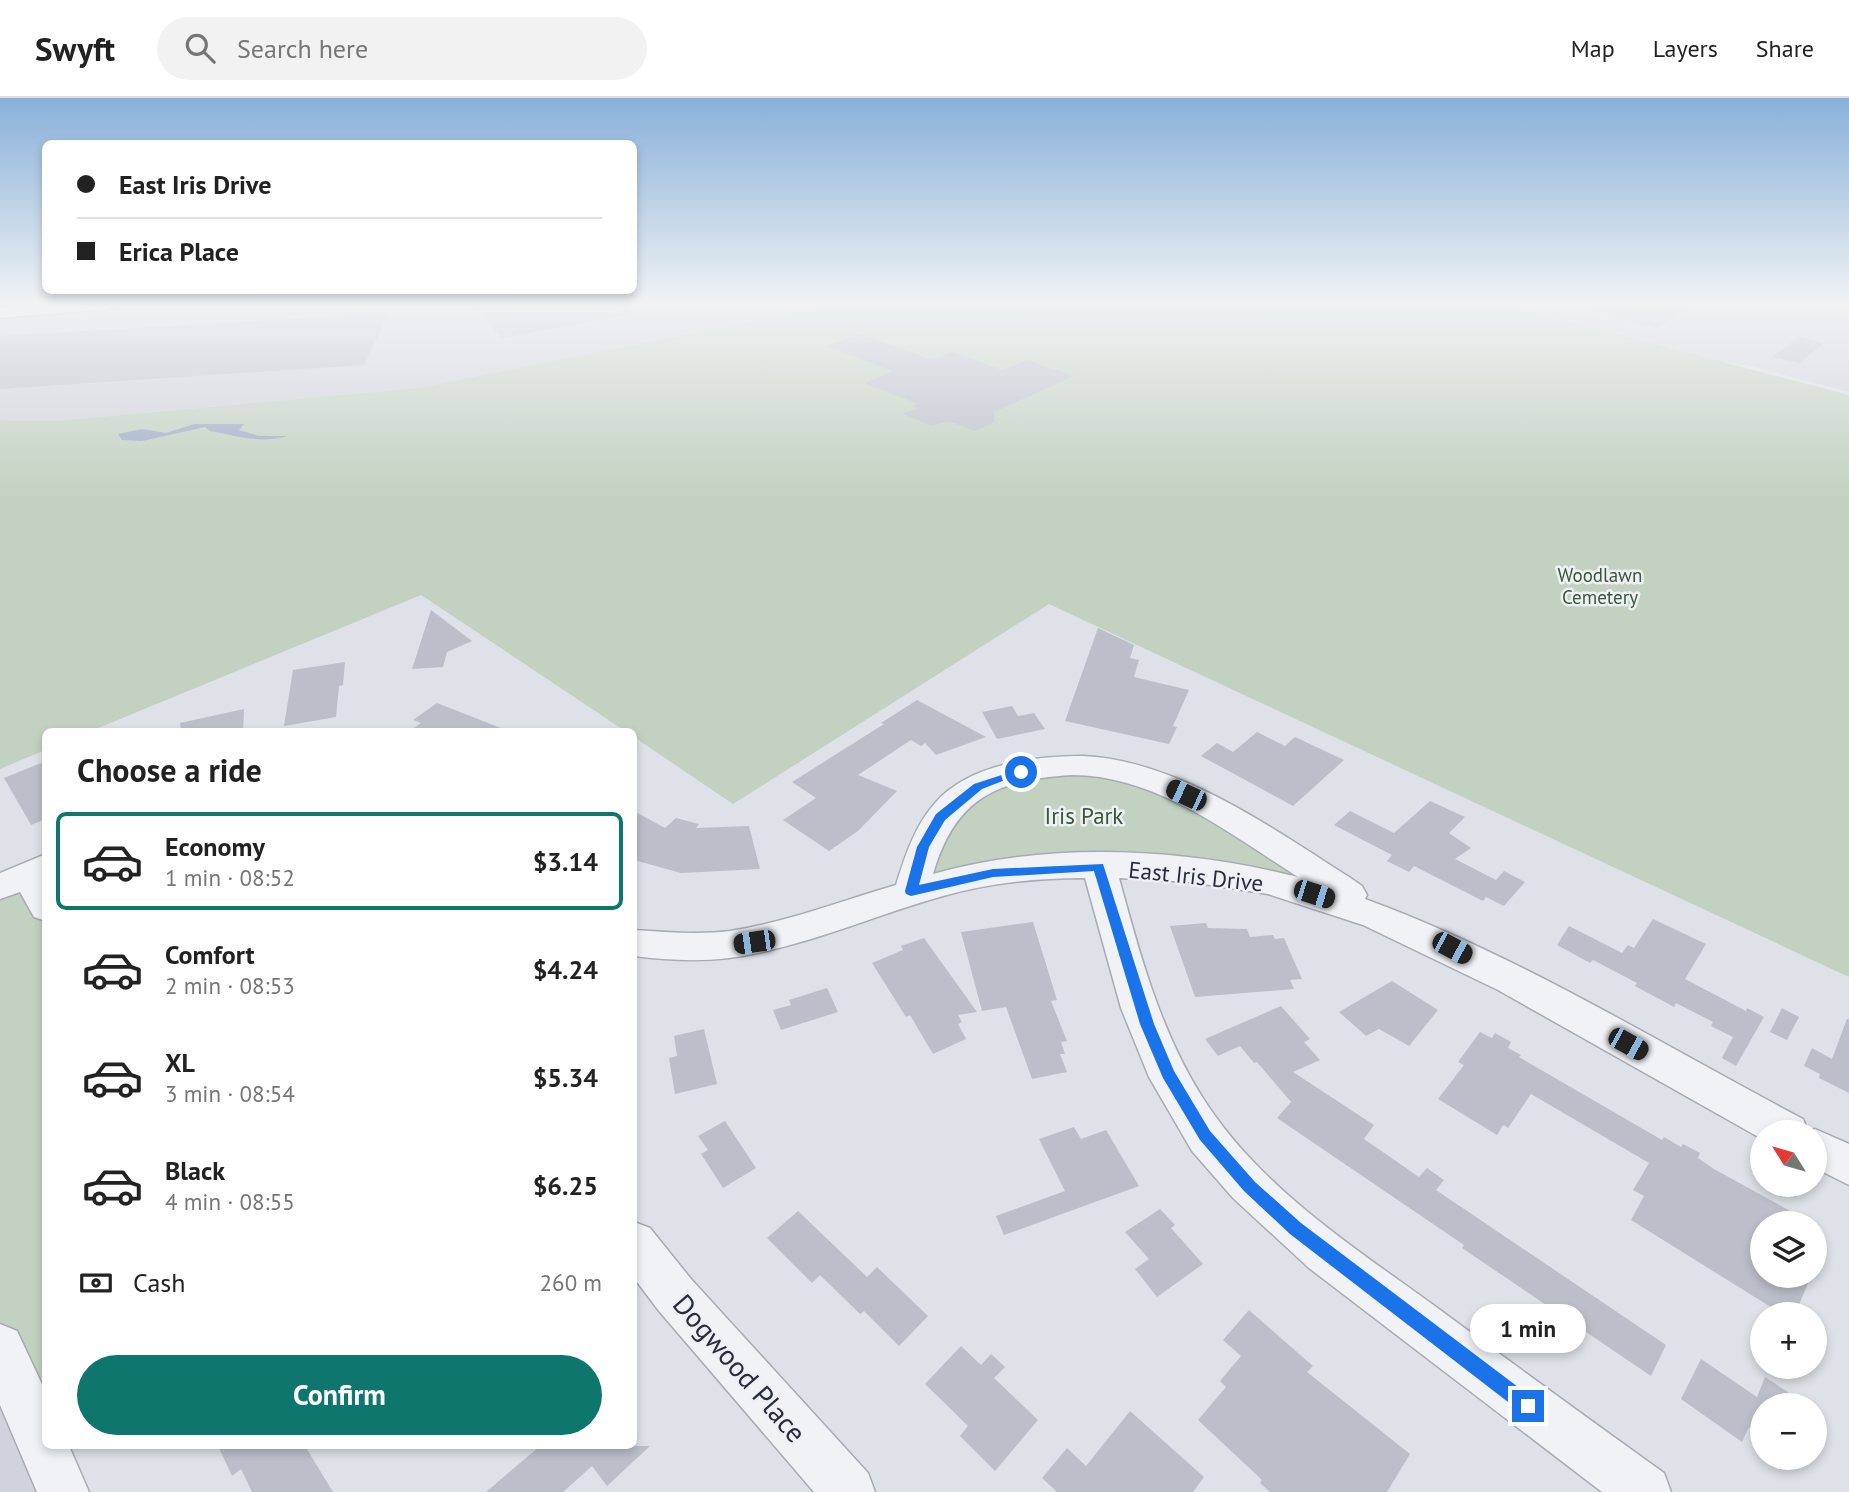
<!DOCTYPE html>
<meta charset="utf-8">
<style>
:root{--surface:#fff;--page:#f2f2f2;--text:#222;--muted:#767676;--line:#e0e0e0;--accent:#0f766e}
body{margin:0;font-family:"PT Sans",sans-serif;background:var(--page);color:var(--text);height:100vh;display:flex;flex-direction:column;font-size:26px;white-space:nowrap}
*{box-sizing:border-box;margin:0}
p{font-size:23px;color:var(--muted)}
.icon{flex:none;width:38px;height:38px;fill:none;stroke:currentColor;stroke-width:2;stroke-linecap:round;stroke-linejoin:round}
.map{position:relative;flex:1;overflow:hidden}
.panel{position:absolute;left:42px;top:630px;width:595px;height:721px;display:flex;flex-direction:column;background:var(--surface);border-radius:10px;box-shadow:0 4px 10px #0003}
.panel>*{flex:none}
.hud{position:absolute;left:42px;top:42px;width:595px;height:154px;border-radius:10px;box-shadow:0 4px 10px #0003;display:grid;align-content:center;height:154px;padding:0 35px;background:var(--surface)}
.needle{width:46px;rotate:307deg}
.tools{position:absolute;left:1750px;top:1022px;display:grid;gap:14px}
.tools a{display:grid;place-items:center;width:77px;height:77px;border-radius:50%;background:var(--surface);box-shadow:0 4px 10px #0003;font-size:35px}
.end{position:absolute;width:32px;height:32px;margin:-16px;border:9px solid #1a73e8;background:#fff;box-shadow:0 0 0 4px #fff}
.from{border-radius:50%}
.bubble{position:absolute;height:49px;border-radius:24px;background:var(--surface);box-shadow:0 4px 10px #0003;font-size:23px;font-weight:600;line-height:49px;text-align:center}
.car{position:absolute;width:21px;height:42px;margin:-21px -10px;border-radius:9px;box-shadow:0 0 5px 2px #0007;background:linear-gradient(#222 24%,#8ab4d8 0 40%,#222 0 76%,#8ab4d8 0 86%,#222 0)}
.hud b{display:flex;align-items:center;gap:24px;height:66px;font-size:26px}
.hud b+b{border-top:2px solid var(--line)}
.hud i{width:18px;height:18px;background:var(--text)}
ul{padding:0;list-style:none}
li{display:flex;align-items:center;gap:21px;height:98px;margin:0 14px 10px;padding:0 21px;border:4px solid transparent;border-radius:10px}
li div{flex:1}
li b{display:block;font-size:26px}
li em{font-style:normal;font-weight:600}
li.selected{border-color:var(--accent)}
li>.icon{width:63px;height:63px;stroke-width:1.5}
h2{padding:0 35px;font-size:32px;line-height:84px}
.pay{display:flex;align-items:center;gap:18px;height:77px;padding:0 35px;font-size:26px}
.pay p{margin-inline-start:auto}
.button{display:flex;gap:14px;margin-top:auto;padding:14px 35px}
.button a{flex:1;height:80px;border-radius:42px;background:var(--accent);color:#fff;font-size:28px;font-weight:600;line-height:80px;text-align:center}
header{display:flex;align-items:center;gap:42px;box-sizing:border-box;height:98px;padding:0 35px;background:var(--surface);border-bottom:2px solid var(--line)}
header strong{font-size:33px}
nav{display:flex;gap:38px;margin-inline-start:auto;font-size:24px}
.search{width:490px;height:63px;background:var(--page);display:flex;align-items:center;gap:18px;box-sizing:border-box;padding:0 24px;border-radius:38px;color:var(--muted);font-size:26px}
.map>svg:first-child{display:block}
</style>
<header>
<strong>Swyft</strong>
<div class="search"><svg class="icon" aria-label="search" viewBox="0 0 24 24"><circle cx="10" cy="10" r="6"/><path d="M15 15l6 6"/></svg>Search here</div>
<nav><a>Map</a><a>Layers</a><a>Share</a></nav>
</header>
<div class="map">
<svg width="1849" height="1394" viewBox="0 0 1849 1394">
<rect width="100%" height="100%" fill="#dee1e7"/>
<!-- built -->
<path fill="#d1d3dc" d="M0,206h839l-421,84 -363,33 -55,-1z
M1491,206h358v88l-98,-26 -88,-13z
M0,1250l63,144h-63z"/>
<!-- green -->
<path fill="#c2d1c0" d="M839,206h663l347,91v582l-800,-373 -316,200 -99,-67v-5l-9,-1 -204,-136 -330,136 -45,1 -1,18 -45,19v-349l55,1 363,-33z
M1086,674l56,12 73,38 77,49 -6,5 -350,-2 -5,-3 4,-25 43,-49 34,-15z
M28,776l18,34v526l-46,-87v-460z"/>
<!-- water -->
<path fill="#9baac5" d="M194,326h50l-5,6 20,6h29c-27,8 -52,0 -78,-5l-5,-4 -63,14 -20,-1 -4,-6 24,-5 24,4z"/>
<!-- building -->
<path fill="#bcbfca" d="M472,206h157l1,10 -128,24z
M1593,206h103l-40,24 -63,-17z
M389,215l-25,52 -364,24v-53z
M860,236l72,26 20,-8 50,18 25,-10 47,16 -80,36v10l-19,9 -26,-10 -18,5 -28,-12 14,-6 -4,-2 5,-2 -54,-21 29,-12 -66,-25z
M1799,239l26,6 -26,20 -27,-6z
M431,512l41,31 -25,11 -4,15 -31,2z
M1098,530l36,17 -4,13 9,2 -5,17 55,13 -16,36 4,1 -8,17 -104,-23z
M345,564l-2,23 -4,1 -3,31 -52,9 9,-56z
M917,602l69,37 -50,18 -11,-12 -4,3 -10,-6 -53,35 39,16 -39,40 -29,20 -46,-31 33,-22 -24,-16 92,-58 -3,-1z
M437,605l69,27v2h-98l13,-9 -8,-3z
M1012,608l6,10 16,-3 11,16 -48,10 -15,-27z
M244,611l-1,23h-62l-1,-9z
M1257,634l28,14 10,-9 49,23 -51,46 -92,-50 16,-13 16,9z
M46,663v58l-15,6 -27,-47z
M1430,703l35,16 -16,16 22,15 -16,11 41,21 8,-9 21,11 -21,24 -18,-9 -3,4 -69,-35 -5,6 -22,-11 5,-6 -58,-30 16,-14 44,22z
M634,713l31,17 11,-10 23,6 -3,4 53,-2 11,43 -79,4 -47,-13z
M1653,821l53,25 -21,35 61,32 1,-3 17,9 -28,49 -14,-8 11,-21 -22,-11 2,-4 -37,-19 -2,4 -39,-21 2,-3 -44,-23 -3,3 -33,-18 12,-19 53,27 6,-8 6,3z
M1033,824l24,78 -6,1 16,40 -6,1 4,12h-5l7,18 -35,7 -26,-72 -24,4 -21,-79z
M1206,825l2,5 39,1 3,8 23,-2 2,4 9,-1 18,41 -12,1 4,9 -99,8 -25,-71z
M924,840l53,74 -19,3 4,7 -4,2 8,15 -33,15 -23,-39 -4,2 -34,-54 31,-13 -2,-4z
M1392,883l46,29 -29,36 -30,-17 -13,7 -27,-24z
M827,890l11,24 -57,18 -8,-20 18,-5 -2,-5z
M1281,908l29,33 -6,3 16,18 -27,12 81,53 -10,14 55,38 8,-9 17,12 -8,10 230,155 -15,31 -189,-128 2,-3 -187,-127 14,-16 -34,-40 -3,1 -14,-17 -22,10 -13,-17z
M1782,910l17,9 -12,23 -17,-8z
M1847,921h2v74l-30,-15 1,-4 -16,-8 8,-18 20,11z
M704,931l13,55 -42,10 -6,-36 8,-2 -3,-20z
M1480,934l12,6 3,-5 16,9 -3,6 13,7 -2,2 143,83 2,-3 17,10 2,-3 17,9 -2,5 16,11 98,54h-50v53h49l-16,38h-13l-151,-94 13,-24 -11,-6 16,-27 -118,-69 -23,34 -5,-3 -6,10 -59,-36 26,-34 -6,-3z
M725,1023l31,47 -33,20 -22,-34 7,-4 -10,-14z
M1074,1029l7,12 25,-9 33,56 -135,49 -8,-19 69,-25 -26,-52z
M1160,1111l15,16 -4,3 32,36 -46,33 -22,-28 14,-10 -24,-27z
M798,1113l69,66 10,-10 51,49 -29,30 -35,-35 -4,3 -40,-39 -8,8 -45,-45z
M1249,1212l64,56 -6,6 103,82 -23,38h-117l-10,-9 2,-3 -64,-60 28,-33 -6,-6 21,-25 -18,-16z
M961,1248l20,19 10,-11 14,13 -11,11 44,42 -43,51 -35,-35 8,-10 -43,-42z
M1701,1261l56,38 8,-20 43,28h-46v31l-13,-9 -7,15 -61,-43z
M1130,1313l74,66 -11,15h-136l-15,-14 25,-30 19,18z
M218,1348h87l28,46h-81l-11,-23 -9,7z
M540,1348h110l-43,40 -15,-20 -29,26h-77z"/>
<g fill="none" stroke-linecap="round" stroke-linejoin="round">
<!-- minor casing -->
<g stroke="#a7abb4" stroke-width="3">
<path id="minor" d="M44,206h72l-8,5 -108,9v-10z
M1083,658c94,4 189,72 266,121l13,9 5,9 -2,4c153,56 294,144 438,220l5,12 7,-2 34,15v41l-34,-17v-36h-53v7l-264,-149 -135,-65 -95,-31 -78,-12 -71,-4c20,74 41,152 82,217 55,89 148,149 231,209 77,57 154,113 232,169l7,19h-69l-293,-224 -76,-70 -41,-47 -43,-74 -28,-69 -36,-130c-48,0 -96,5 -142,18 -72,20 -140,52 -214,62 -32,4 -64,2 -95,-2v-26c32,2 64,5 96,1 57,-9 111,-30 166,-46 9,-29 19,-60 40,-83 34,-38 99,-46 147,-46zM1072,677c84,0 158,59 226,102 -116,-29 -249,-36 -365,-3 22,-76 63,-94 139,-99z
M46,756v67l-12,-4 -14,-25 -20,7v-26z
M634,1124l16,6 41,51 177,194 7,19h-61l-155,-181 -25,-33z
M0,1226l17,7 29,62v53h23l20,46h-52l-37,-87z"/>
</g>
<!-- minor -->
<use href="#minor" fill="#f1f2f6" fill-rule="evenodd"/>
</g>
<!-- sky -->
<linearGradient id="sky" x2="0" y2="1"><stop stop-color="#89b0da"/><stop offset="0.51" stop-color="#f0f2f4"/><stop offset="1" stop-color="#f0f2f4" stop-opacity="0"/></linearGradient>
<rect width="1849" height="401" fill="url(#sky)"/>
<!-- route -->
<path fill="#1a73e8" d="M1017,672l9,2 -44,17 -37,31 -16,27 -10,38 74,-16 110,-5 51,160 20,47 36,60 45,51 46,41 233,176 3,7 -3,6 -6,3 -7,-3 -231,-178 -46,-43 -44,-51 -37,-62 -23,-54 -46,-153 -101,6 -82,19 -5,-2 -1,-3 12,-44 19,-33 38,-30z"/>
<g text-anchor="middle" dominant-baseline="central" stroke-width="5" stroke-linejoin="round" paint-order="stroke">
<!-- far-park labels -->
<g font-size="19" fill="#385836" stroke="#eef0f5">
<text x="1600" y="477">Woodlawn<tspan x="1600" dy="22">Cemetery</tspan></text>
</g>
<!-- park labels -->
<g font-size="23" fill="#385836" stroke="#eef0f5">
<text x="1084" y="717">Iris Park</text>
</g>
<!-- street labels -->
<g font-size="23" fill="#282d3d" stroke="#eef0f5">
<text transform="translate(1196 778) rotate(6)">East Iris Drive</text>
</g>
<!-- near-street labels -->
<g font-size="28" fill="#282d3d" stroke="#eef0f5">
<text transform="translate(740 1270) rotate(49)">Dogwood Place</text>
</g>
</g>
</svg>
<div class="tools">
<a><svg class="needle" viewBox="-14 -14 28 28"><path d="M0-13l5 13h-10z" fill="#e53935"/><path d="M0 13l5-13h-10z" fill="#767676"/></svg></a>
<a><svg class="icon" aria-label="layers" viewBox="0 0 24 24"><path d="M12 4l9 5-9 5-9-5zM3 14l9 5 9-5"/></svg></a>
<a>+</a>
<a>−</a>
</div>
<i class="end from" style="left:1021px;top:674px"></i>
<i class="end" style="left:1528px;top:1308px"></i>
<div class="bubble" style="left:1470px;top:1206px;width:116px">1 min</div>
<i class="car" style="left:1186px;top:697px;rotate:295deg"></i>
<i class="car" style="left:1314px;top:796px;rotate:108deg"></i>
<i class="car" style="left:754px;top:844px;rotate:262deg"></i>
<i class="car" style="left:1452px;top:850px;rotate:118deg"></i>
<i class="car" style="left:1628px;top:946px;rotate:119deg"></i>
<div class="hud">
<b><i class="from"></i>East Iris Drive</b>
<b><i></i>Erica Place</b>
</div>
<section class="panel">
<h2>Choose a ride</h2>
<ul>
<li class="selected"><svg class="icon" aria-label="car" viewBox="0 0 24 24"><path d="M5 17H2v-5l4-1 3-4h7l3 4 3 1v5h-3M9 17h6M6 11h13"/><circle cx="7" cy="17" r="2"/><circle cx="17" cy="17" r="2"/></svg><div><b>Economy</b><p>1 min · 08:52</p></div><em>$3.14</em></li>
<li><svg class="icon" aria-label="car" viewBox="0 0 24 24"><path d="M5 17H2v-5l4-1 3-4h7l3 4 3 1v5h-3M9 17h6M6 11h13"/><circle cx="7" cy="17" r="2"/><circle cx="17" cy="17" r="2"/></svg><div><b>Comfort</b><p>2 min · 08:53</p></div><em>$4.24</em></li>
<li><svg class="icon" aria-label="car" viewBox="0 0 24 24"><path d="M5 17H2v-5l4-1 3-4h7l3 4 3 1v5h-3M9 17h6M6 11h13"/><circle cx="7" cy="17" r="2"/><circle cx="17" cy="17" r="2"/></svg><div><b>XL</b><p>3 min · 08:54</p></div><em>$5.34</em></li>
<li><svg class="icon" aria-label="car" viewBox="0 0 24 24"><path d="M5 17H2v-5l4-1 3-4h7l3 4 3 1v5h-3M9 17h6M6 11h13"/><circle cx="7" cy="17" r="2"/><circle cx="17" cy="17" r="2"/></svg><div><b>Black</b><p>4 min · 08:55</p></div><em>$6.25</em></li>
</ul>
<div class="pay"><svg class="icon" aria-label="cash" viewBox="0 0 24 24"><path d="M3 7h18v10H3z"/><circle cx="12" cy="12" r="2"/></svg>Cash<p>260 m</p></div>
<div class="button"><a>Confirm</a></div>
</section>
</div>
